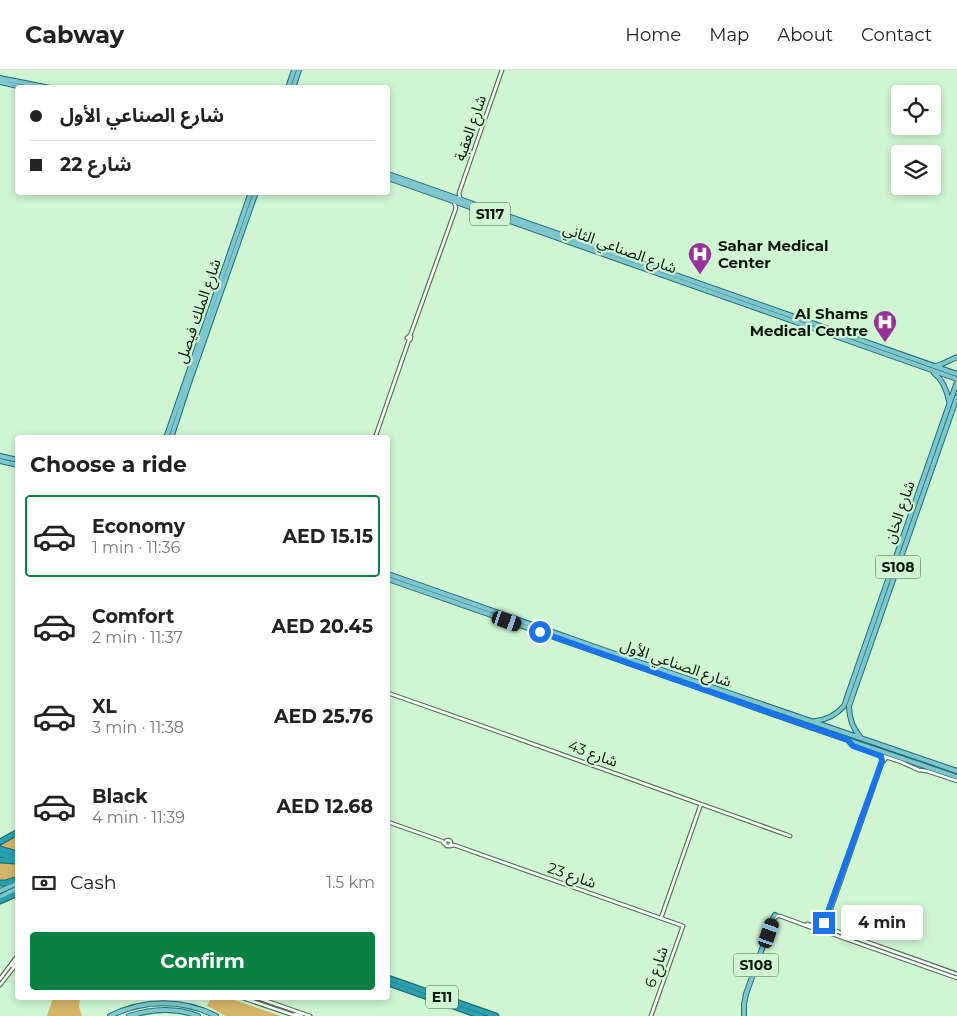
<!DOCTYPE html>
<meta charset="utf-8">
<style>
:root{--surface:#fff;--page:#f6f6f6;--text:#222;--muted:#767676;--line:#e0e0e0;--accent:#0b8043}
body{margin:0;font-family:Montserrat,"Noto Sans Arabic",sans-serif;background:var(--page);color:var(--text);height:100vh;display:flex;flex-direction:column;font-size:19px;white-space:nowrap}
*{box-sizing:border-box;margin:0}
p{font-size:16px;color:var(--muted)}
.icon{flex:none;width:28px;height:28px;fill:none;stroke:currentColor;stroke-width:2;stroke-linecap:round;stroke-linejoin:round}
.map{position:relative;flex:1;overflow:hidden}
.details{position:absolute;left:15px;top:365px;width:375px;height:565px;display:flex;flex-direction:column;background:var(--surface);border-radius:5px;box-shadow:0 2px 8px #0003}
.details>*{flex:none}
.banner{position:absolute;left:15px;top:15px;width:375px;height:110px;border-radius:5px;box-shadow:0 2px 8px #0003;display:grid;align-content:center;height:110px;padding:0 15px;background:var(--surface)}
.fabs{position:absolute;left:891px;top:15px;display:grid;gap:10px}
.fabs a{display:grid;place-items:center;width:50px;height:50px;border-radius:5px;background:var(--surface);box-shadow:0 2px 8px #0003;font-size:25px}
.end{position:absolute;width:22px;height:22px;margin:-11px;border:6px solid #1a73e8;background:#fff;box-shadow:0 0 0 2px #fff}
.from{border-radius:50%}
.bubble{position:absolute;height:35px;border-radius:5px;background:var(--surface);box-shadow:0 2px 8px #0003;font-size:16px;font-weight:700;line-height:35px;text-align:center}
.car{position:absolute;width:15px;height:30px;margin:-15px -8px;border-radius:6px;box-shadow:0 0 4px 1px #0007;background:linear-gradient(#222 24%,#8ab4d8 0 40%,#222 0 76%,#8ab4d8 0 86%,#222 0)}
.banner b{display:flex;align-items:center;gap:18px;height:48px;font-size:19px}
.banner b+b{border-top:1px solid var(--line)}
.banner i{width:12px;height:12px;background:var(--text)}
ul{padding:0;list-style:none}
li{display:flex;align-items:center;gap:15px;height:82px;margin:0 10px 8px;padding:0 5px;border:2px solid transparent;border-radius:5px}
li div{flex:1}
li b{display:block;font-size:19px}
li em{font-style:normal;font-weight:700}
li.selected{border-color:var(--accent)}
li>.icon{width:45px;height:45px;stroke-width:1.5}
h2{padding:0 15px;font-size:22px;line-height:60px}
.pay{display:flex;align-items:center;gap:12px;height:55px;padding:0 15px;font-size:19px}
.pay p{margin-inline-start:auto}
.button{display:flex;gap:10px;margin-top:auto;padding:10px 15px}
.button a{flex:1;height:58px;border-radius:5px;background:var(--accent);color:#fff;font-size:20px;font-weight:700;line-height:58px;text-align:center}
header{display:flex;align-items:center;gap:30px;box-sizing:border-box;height:70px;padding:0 25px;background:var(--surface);border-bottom:1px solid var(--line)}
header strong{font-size:24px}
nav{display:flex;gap:28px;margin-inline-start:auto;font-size:18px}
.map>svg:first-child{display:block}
</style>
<header>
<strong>Cabway</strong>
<nav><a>Home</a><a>Map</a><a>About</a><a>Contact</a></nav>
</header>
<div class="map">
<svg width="957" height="946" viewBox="0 0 957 946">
<rect width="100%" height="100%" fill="#cff5d2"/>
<!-- green -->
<path fill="#d4b468" d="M17,764v17l-17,-4v-4z
M3,791l14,2v15l-8,3 -9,1v-20z
M53,928h27l-1,9 3,9h-35z
M211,928h17l53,18h-55l-19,-10z"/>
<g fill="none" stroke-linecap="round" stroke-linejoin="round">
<!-- minor casing -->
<g stroke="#547657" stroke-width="5">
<path id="minor" d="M460,128l-1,-5 43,-123
M409,266l2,1 -1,3 -3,-2z
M410,266l46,-128 -2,-6
M375,368l34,-98
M388,623l100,35 302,108
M848,671l5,5 48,16 18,8 8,1 30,10
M388,752l54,19 3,3
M445 773a3 3 0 1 1 6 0a3 3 0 1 1-6 0Z
M450,776l4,-1 229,81 -32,90
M661,848l40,-114
M775,848l2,-2h3l35,13 7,-2 4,-4 56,-160 5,-6
M807,854c7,2 13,5 17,-2l38,-106
M822,856l135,48
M818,859l139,49
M14,896h-2v-1l6,-8
M0,909l18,-24
M0,915l18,-23
M243,928l53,18
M258,928l52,18
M295,944l7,2"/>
</g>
<!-- major casing -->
<g stroke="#1e7075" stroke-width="6">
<path id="major" d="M0,8l50,10
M0,12l26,6
M288,18l6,-18
M293,18l6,-18
M388,104l569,200
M388,108l569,201
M936,296l6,-2 15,-7
M934,303c9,7 13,18 15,28
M166,368l85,-246
M171,368l18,-55 67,-191
M0,386l18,4
M0,391l18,4
M388,504l230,81 339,116
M388,509l323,113c81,30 164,57 246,85
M815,651c12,-1 21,-6 29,-15l113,-324
M861,668c-8,-9 -12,-19 -12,-32l108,-309
M0,821l18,-8
M0,827l18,-9
M110,946c34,-17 73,-17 106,0
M129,946c23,-7 46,-9 69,0
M744,946v-12l2,-10 27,-76 2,-3"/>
</g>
<!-- highway casing -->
<g stroke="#1e7075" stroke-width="7">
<path id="highway" d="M0,772l18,-10
M0,779l18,5
M0,784l18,5
M0,790l16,1
M0,813h6l12,-4
M0,831l18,-8
M388,908l108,38
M388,913l93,33"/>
</g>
<!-- minor -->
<use href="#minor" stroke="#fff" stroke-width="2.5"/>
<!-- major -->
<use href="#major" stroke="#7fc6ce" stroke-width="4"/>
<!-- highway -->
<use href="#highway" stroke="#2aa0ae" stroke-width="4.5"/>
</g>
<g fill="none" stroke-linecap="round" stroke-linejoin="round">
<!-- route -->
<path stroke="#1a73e8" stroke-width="6" d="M540,562l308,108 5,6 28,10 1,5 -58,162"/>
</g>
<!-- icons -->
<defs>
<g id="hospital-pin" transform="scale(1.25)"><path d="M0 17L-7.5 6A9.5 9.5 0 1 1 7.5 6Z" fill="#963298" stroke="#cff5d2"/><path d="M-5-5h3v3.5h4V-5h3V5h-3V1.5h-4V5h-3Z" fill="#fff"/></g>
</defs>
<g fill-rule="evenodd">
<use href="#hospital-pin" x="700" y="184"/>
<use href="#hospital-pin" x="885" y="252"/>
</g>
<g text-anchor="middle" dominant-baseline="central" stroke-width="4.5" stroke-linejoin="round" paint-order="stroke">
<!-- shield labels -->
<g fill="#cff5d2" stroke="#445946" stroke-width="1">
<rect x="470" y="132.5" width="40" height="23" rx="4"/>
<rect x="875.5" y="485.5" width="45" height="23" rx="4"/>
<rect x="733.5" y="883.5" width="45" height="23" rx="4"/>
<rect x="426" y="915.5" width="32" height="23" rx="4"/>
</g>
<g font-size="14" font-weight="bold" fill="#08160a">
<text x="490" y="144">S117</text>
<text x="898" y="497">S108</text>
<text x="756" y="895">S108</text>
<text x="442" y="927">E11</text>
</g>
<!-- street labels -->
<g font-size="15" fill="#08160a" stroke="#cff5d2">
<text transform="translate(470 58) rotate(-71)">شارع العقبة</text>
<text transform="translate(620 178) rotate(20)">شارع الصناعي الثاني</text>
<text transform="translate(198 241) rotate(-71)">شارع الملك فيصل</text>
<text transform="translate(899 442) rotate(-71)">شارع الخان</text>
<text transform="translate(676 593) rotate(19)">شارع الصناعي الأول</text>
<text transform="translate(593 683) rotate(20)">شارع 43</text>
<text transform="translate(572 805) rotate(19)">شارع 23</text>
<text transform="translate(656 897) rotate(-71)">شارع 6</text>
</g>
<!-- poi labels -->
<g font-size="15" font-weight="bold" fill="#08160a" stroke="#cff5d2" text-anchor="start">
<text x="718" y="175">Sahar Medical<tspan x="718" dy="17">Center</tspan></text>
<text x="868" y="243" text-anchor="end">Al Shams<tspan x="868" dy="17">Medical Centre</tspan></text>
</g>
</g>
</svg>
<div class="fabs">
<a><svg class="icon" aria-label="locate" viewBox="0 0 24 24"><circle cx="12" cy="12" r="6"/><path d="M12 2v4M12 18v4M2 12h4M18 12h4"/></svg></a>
<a><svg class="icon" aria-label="layers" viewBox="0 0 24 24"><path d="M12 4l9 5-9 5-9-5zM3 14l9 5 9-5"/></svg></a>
</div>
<i class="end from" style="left:540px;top:562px"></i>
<i class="end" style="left:824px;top:853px"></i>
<div class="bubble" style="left:841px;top:835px;width:82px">4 min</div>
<i class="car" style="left:507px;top:551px;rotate:109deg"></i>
<i class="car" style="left:769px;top:863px;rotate:19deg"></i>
<div class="banner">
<b><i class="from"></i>شارع الصناعي الأول</b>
<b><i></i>شارع 22</b>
</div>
<section class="details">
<h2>Choose a ride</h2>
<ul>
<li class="selected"><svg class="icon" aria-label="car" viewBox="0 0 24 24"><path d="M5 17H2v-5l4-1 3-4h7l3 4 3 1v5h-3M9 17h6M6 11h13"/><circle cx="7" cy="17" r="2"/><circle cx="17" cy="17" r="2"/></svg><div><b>Economy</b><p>1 min · 11:36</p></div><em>AED 15.15</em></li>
<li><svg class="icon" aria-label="car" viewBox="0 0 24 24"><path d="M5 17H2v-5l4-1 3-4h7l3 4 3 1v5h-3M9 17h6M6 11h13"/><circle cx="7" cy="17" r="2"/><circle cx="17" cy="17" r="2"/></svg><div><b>Comfort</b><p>2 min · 11:37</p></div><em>AED 20.45</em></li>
<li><svg class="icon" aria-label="car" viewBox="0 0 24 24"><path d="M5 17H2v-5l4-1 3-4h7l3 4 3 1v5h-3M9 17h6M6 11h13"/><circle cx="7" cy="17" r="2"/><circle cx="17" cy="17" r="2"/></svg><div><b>XL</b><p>3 min · 11:38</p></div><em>AED 25.76</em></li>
<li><svg class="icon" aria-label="car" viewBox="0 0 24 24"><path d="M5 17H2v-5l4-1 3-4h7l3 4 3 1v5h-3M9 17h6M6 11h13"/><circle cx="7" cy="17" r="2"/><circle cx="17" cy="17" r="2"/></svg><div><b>Black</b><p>4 min · 11:39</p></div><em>AED 12.68</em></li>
</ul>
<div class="pay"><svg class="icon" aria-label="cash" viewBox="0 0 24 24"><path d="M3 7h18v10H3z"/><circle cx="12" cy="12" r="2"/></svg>Cash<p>1.5 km</p></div>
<div class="button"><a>Confirm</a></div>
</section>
</div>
